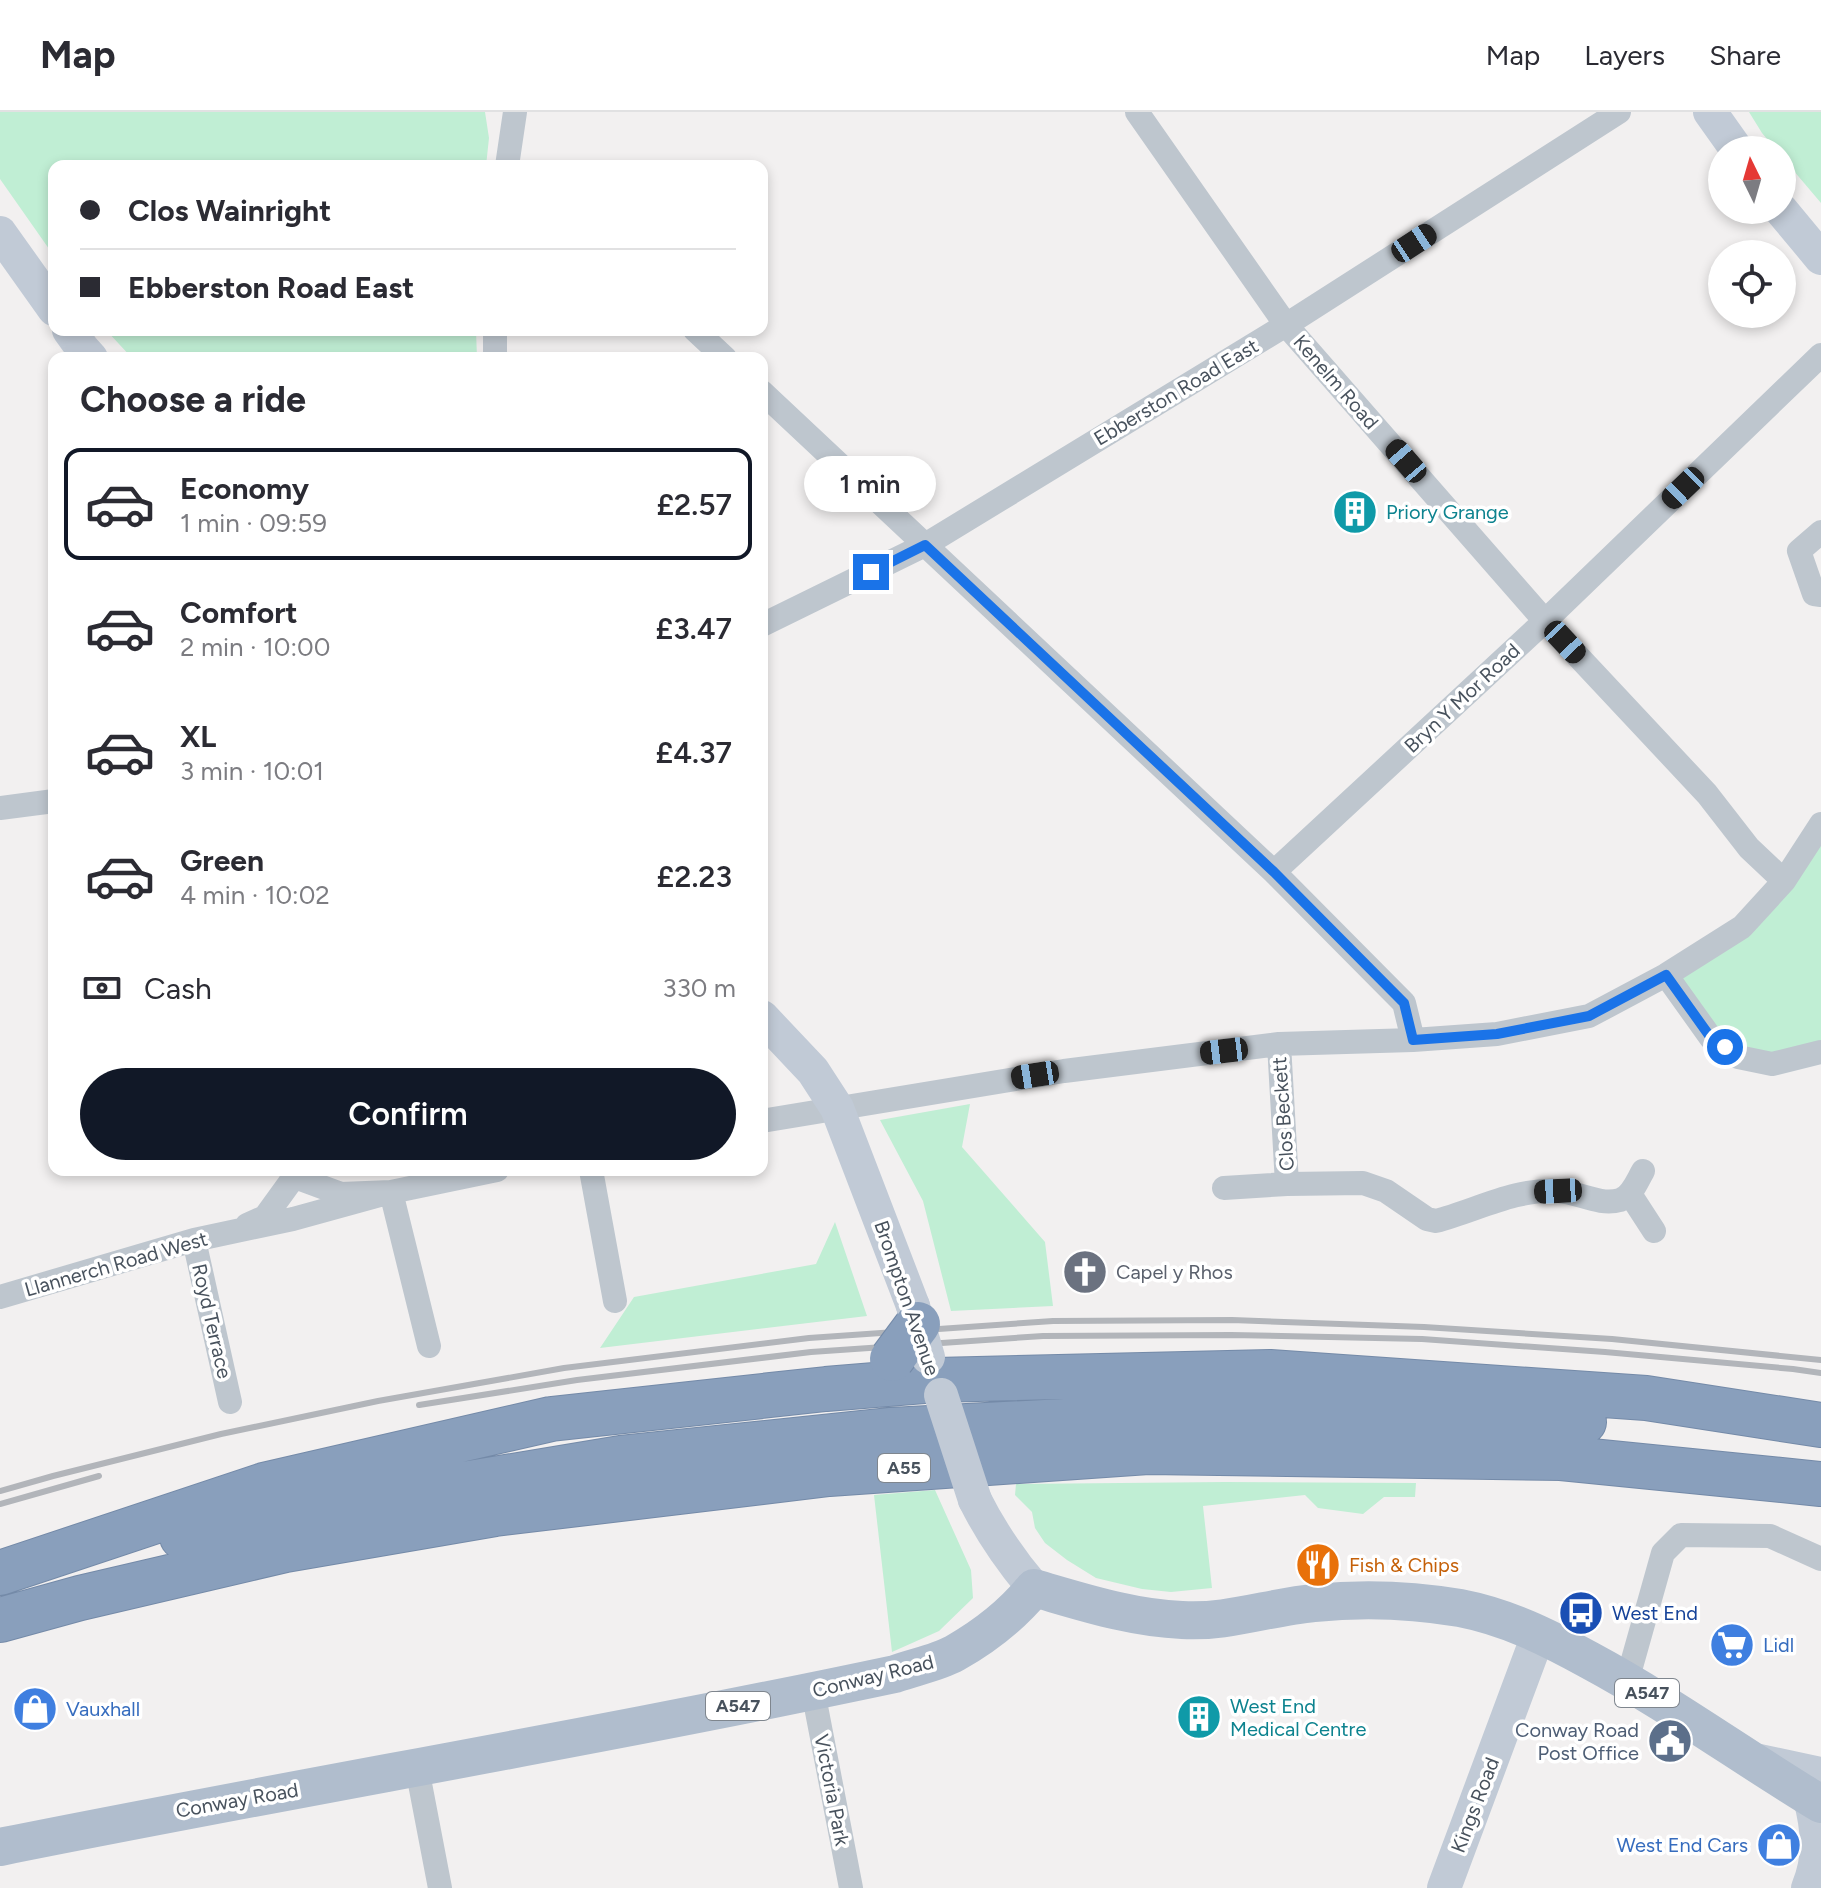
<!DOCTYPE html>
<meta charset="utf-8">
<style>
:root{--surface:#fff;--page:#f2f2f3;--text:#2b2b33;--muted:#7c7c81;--line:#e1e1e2;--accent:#111827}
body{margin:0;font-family:Figtree,sans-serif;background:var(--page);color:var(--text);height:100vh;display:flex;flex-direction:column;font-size:30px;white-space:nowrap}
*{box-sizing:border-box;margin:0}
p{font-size:26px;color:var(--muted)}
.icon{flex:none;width:44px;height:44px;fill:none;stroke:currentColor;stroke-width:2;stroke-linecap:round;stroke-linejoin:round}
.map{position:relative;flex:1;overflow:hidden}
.panel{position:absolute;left:48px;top:240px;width:720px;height:824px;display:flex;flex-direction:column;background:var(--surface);border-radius:16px;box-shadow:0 4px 12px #0003}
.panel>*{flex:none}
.hud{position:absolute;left:48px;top:48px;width:720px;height:176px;border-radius:16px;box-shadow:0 4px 12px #0003;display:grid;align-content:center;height:176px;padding:0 32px;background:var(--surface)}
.needle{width:52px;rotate:355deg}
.controls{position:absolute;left:1708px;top:24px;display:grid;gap:16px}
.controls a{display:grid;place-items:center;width:88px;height:88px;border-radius:50%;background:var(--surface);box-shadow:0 4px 12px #0003;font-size:40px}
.end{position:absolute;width:36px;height:36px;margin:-18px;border:10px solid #1a73e8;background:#fff;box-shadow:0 0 0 4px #fff}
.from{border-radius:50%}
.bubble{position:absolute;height:56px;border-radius:28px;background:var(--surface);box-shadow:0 4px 12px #0003;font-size:26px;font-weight:600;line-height:56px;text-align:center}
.car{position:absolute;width:24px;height:48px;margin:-24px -12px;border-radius:10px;box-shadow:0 0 6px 2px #0007;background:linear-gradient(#222 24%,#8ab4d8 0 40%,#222 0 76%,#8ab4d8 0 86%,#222 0)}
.hud b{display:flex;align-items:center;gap:28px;height:76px;font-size:30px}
.hud b+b{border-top:2px solid var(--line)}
.hud i{width:20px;height:20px;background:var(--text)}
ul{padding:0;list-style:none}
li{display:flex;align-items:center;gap:24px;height:112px;margin:0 16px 12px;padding:0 16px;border:4px solid transparent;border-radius:16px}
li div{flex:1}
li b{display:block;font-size:30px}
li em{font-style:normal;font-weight:600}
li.active{border-color:var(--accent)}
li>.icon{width:72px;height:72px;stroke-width:1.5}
h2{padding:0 32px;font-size:36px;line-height:96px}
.pay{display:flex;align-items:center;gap:20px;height:88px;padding:0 32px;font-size:30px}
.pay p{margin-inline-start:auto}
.button{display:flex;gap:16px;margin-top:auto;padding:16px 32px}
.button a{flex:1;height:92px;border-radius:48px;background:var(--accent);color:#fff;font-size:32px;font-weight:600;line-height:92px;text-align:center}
header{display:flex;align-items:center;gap:48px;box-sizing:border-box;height:112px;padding:0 40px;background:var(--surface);border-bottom:2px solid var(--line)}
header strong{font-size:38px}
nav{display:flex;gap:44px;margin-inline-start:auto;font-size:28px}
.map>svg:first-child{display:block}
</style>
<header>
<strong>Map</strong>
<nav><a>Map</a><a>Layers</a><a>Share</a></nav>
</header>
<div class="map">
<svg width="1821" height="1776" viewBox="0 0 1821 1776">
<rect width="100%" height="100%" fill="#f2f0f0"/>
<!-- green -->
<path fill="#c0eed4" d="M0,0h485l4,26 -3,28h-432v90l-54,-77z
M1749,0h72v91l-39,-46v-7h-6l-14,-17z
M106,218h370l1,28h-345z
M1821,712v229l-83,4 -72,-82 76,-48z
M970,992l-8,43 83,95 8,64 -102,5 -28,-110 -43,-81z
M835,1110l32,94 -267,32 34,-51 182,-33z
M1225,1370l191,1 -1,14h-31l-21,17 -45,-6 -13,-13 -102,11 9,82 -41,4 -29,-3 -46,-11 -29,-18 -22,-17 -10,-15 -3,-16 -17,-17 1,-11z
M935,1378l36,80 2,28 -34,33 -47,21 -18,-157z"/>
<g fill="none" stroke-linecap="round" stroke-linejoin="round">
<!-- highway casing -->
<g stroke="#748aa8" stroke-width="46">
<path id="highway" d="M182,1425l192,-38 247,-41 270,-28 345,-18 348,10
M0,1461l264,-88 287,-66 275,-30 110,-9 334,-8 376,26 175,27
M0,1508l80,-22 205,-48 210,-36 334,-40 319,-22 413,6 260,26"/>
</g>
<!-- street -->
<path stroke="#bec6ce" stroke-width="24" d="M1137,0l149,213 259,296 162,173 42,54 35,33
M507,54l8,-54
M695,218l30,28
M495,246v-28
M762,280l512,480 130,131 9,37
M1821,420l-22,19 15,43 7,1
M762,513l163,-80 361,-220 333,-213
M0,696l54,-7
M1274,760l271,-251 276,-266
M1666,863l45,63 27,19 34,7 49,-12
M1279,932l8,140
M762,1009l302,-50 215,-27 134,-4 84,-6 92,-18 77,-41 76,-48 42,-46 37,-57
M591,1058l24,131
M295,1065l46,17 50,-2 106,-22
M1224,1076l63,-4 76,-1 23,8 41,28 9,2c39,-10 80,-33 122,-30 20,1 41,15 62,9 12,-4 17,-19 23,-29
M1630,1082l24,37
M247,1113l18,-8 34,-47
M194,1128l36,162
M0,1185l194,-57 99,-21 98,-27 38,154
M1627,1569l36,-128 18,-18 89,1 51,23
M813,1579l38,197
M417,1656l23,120"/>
<!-- secondary -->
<path stroke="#c1cad6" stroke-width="34" d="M1710,0l27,38
M1781,98l40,48
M0,121l54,76
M69,218l13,18 9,10
M762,905l51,54 24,37 76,198
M975,1388c16,32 36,61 59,88
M1759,1649l62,13
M1444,1776l95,-255
M1808,1776c13,-31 10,-59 2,-90l11,1"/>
<!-- primary -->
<path stroke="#b0bdcd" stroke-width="38" d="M0,1735c298,-60 598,-110 895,-173 19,-7 42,-11 60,-21 30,-17 57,-38 79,-65 49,14 97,30 148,32 45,3 88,-13 132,-17 48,-5 99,-3 146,5 47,9 87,29 129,52 80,43 154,97 232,144"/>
<!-- highway -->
<use href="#highway" stroke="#899fbc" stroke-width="44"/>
<!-- rail -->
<path stroke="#b2b5ba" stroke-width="6" d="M419,1293l158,-25 234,-28 232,-16 188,-1 191,4 183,13 188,17 28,4
M0,1379l53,-15 168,-42 157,-33 186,-33 245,-30 244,-17 179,-1 192,7 188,12 209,21
M0,1392l99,-28"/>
<!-- highway-bridge casing -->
<g stroke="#748aa8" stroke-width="46" stroke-linecap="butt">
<path id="highway-bridge" d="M892,1247l26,-35"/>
</g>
<!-- secondary-bridge -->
<path stroke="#c1cad6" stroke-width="34" d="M913,1194l15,51
M941,1283l34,105"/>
<!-- highway-bridge -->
<use href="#highway-bridge" stroke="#899fbc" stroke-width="44"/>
</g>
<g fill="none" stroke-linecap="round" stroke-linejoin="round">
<!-- route -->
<path stroke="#1a73e8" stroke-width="10" d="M871,460l54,-27 349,327 130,131 9,37 84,-6 92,-18 77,-41 45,63 14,9"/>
</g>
<!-- icons -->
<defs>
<g id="building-disc" transform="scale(2.3)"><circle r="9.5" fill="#0f9aa8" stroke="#fff"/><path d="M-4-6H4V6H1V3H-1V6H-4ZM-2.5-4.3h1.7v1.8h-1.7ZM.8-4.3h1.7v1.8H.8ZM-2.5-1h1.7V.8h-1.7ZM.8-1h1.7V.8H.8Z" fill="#fff"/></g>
<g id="church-disc" transform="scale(2.3)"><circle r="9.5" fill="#6b7280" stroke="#fff"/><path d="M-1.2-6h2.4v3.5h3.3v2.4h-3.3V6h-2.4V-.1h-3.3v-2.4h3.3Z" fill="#fff"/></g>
<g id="restaurant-disc" transform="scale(2.3)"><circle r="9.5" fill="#e8710a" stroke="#fff"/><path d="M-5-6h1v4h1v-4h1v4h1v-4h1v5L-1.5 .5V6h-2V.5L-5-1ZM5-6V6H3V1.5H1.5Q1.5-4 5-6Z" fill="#fff"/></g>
<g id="bus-disc" transform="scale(2.3)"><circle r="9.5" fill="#1a4fb4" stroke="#fff"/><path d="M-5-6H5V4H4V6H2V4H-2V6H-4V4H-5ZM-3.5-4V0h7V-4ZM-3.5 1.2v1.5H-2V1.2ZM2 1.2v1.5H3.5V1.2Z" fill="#fff"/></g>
<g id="supermarket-disc" transform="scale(2.3)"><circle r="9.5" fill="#3f7fe0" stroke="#fff"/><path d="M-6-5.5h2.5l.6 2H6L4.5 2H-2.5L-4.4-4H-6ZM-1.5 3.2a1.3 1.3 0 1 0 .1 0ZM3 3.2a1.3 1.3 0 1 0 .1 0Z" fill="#fff"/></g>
<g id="shop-disc" transform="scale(2.3)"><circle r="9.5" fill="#3f7fe0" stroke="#fff"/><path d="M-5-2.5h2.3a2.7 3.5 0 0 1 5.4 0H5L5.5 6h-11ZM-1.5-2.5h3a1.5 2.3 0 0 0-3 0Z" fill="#fff"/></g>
<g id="civic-disc" transform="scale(2.3)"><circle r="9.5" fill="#5c6f8a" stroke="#fff"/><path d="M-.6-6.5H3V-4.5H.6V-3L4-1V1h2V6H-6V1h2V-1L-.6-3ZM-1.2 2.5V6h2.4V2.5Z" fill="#fff"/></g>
</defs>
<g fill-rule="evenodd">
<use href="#building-disc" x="1355" y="400"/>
<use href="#church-disc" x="1085" y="1160"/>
<use href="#restaurant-disc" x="1318" y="1453"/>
<use href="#bus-disc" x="1581" y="1501"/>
<use href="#supermarket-disc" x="1732" y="1533"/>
<use href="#shop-disc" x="35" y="1597"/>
<use href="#building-disc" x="1199" y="1605"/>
<use href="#civic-disc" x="1670" y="1629"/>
<use href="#shop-disc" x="1779" y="1733"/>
</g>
<g text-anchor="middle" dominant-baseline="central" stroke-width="7" stroke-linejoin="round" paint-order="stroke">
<!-- shield labels -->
<g fill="#fff" stroke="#7f868e" stroke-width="2">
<rect x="878" y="1342" width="52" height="28" rx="6"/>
<rect x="1615" y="1567" width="64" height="28" rx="6"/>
<rect x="706" y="1580" width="64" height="28" rx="6"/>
</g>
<g font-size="18" font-weight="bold" fill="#48525d">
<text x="904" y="1356">A55</text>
<text x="1647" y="1581">A547</text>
<text x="738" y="1594">A547</text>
</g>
<!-- street labels -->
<g font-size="20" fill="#48525d" stroke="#fff">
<text transform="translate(1336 270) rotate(49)">Kenelm Road</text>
<text transform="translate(1176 280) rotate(-31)">Ebberston Road East</text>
<text transform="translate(1462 586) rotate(-43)">Bryn Y Mor Road</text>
<text transform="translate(1283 1002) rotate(-94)">Clos Beckett</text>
<text transform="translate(116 1152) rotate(-16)">Llannerch Road West</text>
<text transform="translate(907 1186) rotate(71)">Brompton Avenue</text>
<text transform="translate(212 1209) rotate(77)">Royd Terrace</text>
<text transform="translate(873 1564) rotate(-14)">Conway Road</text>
<text transform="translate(832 1678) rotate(79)">Victoria Park</text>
<text transform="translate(237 1688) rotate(-10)">Conway Road</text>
<text transform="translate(1475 1693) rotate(-69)">Kings Road</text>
</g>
<!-- culture labels -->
<g font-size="20" fill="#0d838f" stroke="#fff" text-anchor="start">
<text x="1386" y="400">Priory Grange</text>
<text x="1230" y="1594">West End<tspan x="1230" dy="23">Medical Centre</tspan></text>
</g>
<!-- worship labels -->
<g font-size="20" fill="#5b616d" stroke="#fff" text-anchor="start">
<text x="1116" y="1160">Capel y Rhos</text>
</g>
<!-- food labels -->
<g font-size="20" fill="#c56008" stroke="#fff" text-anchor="start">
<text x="1349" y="1453">Fish &amp; Chips</text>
</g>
<!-- transit labels -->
<g font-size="20" fill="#164399" stroke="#fff" text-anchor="start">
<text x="1612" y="1501">West End</text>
</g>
<!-- shop labels -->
<g font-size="20" fill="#366cbe" stroke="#fff" text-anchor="start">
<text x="1763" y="1533">Lidl</text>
<text x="66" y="1597">Vauxhall</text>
<text x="1748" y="1733" text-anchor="end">West End Cars</text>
</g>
<!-- service labels -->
<g font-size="20" fill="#4e5e75" stroke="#fff" text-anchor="end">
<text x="1639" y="1618">Conway Road<tspan x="1639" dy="23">Post Office</tspan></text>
</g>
</g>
</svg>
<div class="controls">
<a><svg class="needle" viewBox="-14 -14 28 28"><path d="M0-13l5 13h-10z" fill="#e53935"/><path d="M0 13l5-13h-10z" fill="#7c7c81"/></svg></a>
<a><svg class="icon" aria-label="locate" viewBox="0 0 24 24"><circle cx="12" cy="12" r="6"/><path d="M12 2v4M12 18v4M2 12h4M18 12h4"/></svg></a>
</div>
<i class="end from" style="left:1725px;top:935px"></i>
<i class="end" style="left:871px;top:460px"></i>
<div class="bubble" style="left:804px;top:344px;width:132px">1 min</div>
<i class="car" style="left:1414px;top:131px;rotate:57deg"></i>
<i class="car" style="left:1406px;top:349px;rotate:319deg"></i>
<i class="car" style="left:1683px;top:376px;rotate:226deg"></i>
<i class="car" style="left:1565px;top:530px;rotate:137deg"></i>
<i class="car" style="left:1224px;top:939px;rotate:263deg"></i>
<i class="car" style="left:1035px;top:963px;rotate:261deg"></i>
<i class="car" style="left:1558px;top:1079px;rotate:267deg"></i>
<div class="hud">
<b><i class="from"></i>Clos Wainright</b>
<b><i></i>Ebberston Road East</b>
</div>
<section class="panel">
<h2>Choose a ride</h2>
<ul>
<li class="active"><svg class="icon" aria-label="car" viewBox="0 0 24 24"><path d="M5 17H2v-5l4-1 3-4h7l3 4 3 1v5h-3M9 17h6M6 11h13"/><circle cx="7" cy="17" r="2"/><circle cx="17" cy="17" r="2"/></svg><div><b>Economy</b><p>1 min · 09:59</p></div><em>£2.57</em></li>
<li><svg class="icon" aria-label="car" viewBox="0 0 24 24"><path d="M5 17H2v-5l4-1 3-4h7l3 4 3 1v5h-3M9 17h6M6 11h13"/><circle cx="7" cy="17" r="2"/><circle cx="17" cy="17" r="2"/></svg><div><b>Comfort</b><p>2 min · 10:00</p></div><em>£3.47</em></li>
<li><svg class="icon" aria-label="car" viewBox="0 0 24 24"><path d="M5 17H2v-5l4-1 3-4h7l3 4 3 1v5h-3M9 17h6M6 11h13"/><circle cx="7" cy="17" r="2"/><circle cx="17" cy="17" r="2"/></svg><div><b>XL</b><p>3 min · 10:01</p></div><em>£4.37</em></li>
<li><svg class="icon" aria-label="car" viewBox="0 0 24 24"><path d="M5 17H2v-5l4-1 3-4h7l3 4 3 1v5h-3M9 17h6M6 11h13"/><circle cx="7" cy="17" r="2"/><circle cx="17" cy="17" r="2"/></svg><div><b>Green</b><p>4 min · 10:02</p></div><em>£2.23</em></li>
</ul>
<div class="pay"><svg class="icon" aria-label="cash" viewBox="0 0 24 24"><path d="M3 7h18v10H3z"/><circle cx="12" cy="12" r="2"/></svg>Cash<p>330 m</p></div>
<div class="button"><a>Confirm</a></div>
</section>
</div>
